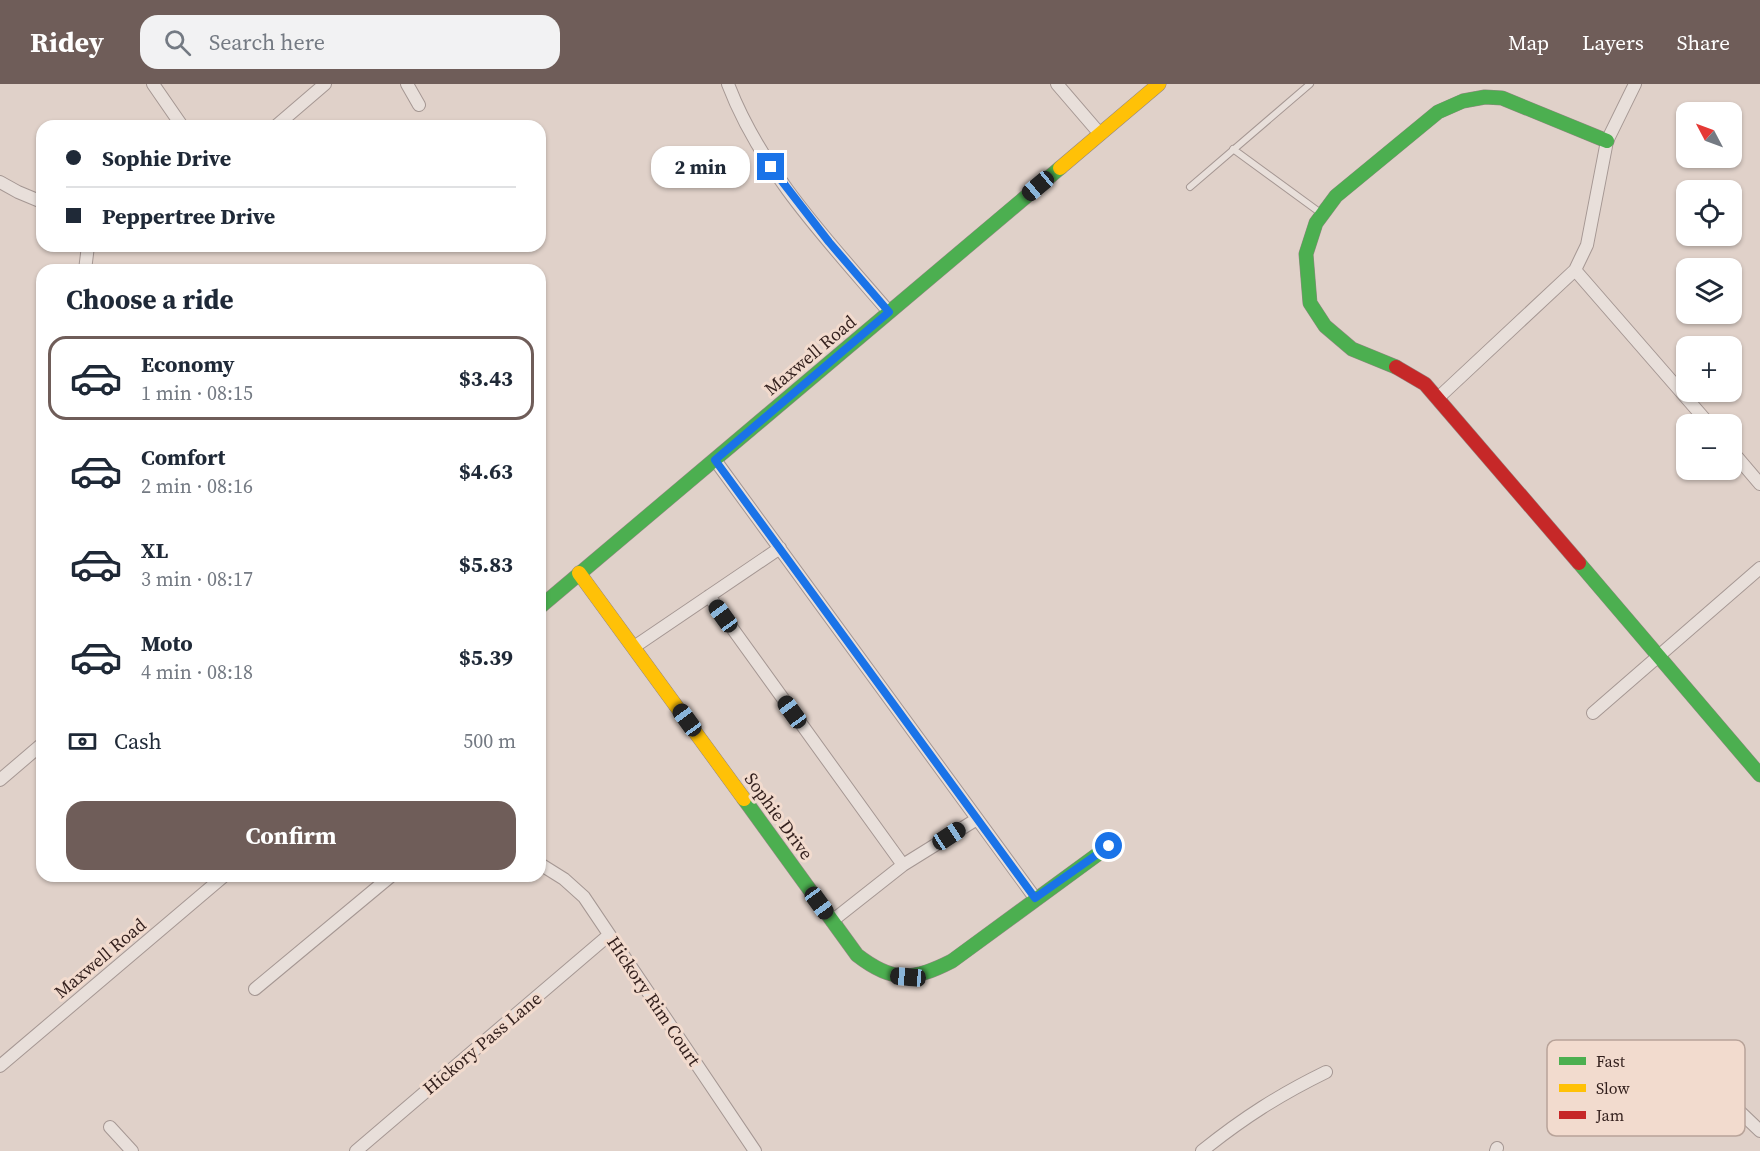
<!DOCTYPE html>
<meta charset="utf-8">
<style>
:root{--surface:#fff;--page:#f2f2f3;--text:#1f2937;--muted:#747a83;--line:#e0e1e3;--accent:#6f5d59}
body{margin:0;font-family:"Source Serif 4",serif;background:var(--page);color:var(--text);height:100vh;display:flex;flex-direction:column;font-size:22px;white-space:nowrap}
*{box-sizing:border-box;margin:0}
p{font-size:20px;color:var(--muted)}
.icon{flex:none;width:33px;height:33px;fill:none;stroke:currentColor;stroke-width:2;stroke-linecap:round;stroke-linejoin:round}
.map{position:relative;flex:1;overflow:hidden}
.details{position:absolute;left:36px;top:180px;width:510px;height:618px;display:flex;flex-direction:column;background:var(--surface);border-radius:18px;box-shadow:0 2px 4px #0004}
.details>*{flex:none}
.top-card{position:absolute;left:36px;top:36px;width:510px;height:132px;border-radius:18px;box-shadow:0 2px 4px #0004;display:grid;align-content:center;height:132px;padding:0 30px;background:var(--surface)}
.needle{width:39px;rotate:311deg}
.tools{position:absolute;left:1676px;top:18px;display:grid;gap:12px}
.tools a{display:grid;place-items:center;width:66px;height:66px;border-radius:12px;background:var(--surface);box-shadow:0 2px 4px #0004;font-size:30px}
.end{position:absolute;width:27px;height:27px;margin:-14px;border:8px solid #1a73e8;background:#fff;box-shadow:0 0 0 3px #fff}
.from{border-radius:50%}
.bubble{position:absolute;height:42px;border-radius:18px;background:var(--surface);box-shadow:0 2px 4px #0004;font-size:20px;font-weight:700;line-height:42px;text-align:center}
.car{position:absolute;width:18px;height:36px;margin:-18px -9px;border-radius:8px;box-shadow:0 0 4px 2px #0007;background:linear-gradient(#222 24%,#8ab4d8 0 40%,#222 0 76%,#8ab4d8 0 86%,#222 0)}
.top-card b{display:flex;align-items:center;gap:21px;height:57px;font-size:22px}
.top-card b+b{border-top:2px solid var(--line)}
.top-card i{width:15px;height:15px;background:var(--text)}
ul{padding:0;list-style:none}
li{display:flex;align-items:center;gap:18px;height:84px;margin:0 12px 9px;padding:0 18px;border:3px solid transparent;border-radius:18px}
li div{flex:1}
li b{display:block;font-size:22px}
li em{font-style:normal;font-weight:700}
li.selected{border-color:var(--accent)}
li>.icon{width:54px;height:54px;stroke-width:1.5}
h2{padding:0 30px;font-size:27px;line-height:72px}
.pay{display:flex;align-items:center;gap:15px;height:66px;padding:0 30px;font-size:22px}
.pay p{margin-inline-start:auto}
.cta{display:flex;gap:12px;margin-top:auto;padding:12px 30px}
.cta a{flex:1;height:69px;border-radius:18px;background:var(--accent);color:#fff;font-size:24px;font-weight:700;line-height:69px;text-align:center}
header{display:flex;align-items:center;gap:36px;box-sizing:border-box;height:84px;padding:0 30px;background:var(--accent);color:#fff}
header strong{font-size:28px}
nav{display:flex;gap:33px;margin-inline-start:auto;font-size:21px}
.search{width:420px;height:54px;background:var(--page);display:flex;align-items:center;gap:15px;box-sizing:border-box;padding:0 21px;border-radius:18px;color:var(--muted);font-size:22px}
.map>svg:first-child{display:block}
</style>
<header>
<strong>Ridey</strong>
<div class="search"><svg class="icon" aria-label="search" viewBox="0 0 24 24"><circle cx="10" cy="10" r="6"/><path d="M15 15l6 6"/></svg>Search here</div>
<nav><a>Map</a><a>Layers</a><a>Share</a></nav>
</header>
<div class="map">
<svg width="1760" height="1067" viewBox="0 0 1760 1067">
<rect width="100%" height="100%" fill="#e0d1c9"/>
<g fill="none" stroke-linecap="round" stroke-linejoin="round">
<!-- lane casing -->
<g stroke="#a59793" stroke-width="8">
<path id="lane" d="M1233,65l89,65
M1190,103l120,-103"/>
</g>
<!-- street casing -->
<g stroke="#a59793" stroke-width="14">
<path id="street" d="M153,0l29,42
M407,0l12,21
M728,0c33,87 101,158 161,228
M1057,0l43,50
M276,42l49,-42
M0,98l18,10 24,10
M85,186l3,-24
M1575,186l134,154
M1438,314l137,-128 12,-25 20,-104 28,-57
M1731,366l29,34
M715,376l320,438
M709,512l194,269
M634,563l146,-99
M1593,629l167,-145
M0,696l42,-36
M540,780l24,15 20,18 171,254
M832,837l71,-56 74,-46
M255,905l136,-113
M0,982l224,-190
M1693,983l67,64
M110,1043l22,24
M356,1067l253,-216
M1202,1067c41,-33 77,-56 124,-79
M1496,1067l1,-3"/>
</g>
<!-- fast casing -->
<g stroke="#948783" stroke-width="15">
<path id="fast" d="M1396,283l-44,-18 -27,-23 -15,-23 -4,-49 10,-31 20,-27 102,-84 25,-11 22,-4 17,1 105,43
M1579,479l181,212
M540,523l520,-439
M744,715l113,156c36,28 56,26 95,6l157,-115"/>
</g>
<!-- slow casing -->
<g stroke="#948783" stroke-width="15">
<path id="slow" d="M1060,84l99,-84
M579,489l165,226"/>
</g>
<!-- jam casing -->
<g stroke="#948783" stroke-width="15">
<path id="jam" d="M1396,283l29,17 154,179"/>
</g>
<!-- lane -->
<use href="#lane" stroke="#e8dfda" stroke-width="6"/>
<!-- street -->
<use href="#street" stroke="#e8dfda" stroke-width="12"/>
<!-- fast -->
<use href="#fast" stroke="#4caf50" stroke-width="14"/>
<!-- slow -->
<use href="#slow" stroke="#ffc107" stroke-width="14"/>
<!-- jam -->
<use href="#jam" stroke="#c62828" stroke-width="14"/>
</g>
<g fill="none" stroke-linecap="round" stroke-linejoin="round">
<!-- route -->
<path stroke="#1a73e8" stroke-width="8" d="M771,83l58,75 60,70 -174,148 320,438 74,-52"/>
</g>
<g text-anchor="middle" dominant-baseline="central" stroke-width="6" stroke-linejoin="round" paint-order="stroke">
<!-- street labels -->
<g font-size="18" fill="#321f1c" stroke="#f2dbce">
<text transform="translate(810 271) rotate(-40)">Maxwell Road</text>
<text transform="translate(779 732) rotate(54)">Sophie Drive</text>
<text transform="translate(100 874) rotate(-40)">Maxwell Road</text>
<text transform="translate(654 917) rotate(56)">Hickory Rim Court</text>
<text transform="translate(482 959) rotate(-40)">Hickory Pass Lane</text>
</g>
</g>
<!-- legend -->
<rect x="1547" y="956" width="198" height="96" rx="9" fill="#f2dbce" stroke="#b8a399" stroke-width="1.5"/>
<rect x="1559" y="973" width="27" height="8" fill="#4caf50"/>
<rect x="1559" y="1000" width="27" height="8" fill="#ffc107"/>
<rect x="1559" y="1027" width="27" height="8" fill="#c62828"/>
<g font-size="16" fill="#321f1c">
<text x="1596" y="983">Fast</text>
<text x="1596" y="1010">Slow</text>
<text x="1596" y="1037">Jam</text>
</g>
</svg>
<div class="tools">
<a><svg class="needle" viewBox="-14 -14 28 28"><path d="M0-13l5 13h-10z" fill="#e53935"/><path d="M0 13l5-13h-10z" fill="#747a83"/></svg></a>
<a><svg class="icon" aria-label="locate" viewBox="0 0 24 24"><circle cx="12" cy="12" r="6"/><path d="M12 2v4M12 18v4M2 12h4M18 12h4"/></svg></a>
<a><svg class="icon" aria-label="layers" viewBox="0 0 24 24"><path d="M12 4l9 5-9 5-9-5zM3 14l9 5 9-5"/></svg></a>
<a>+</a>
<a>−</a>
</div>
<i class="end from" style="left:1109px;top:762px"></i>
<i class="end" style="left:771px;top:83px"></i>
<div class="bubble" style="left:651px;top:62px;width:99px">2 min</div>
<i class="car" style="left:1038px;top:102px;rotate:230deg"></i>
<i class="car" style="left:723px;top:532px;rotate:324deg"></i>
<i class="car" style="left:792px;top:628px;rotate:324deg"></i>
<i class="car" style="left:687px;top:636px;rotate:324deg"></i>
<i class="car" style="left:949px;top:752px;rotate:57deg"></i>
<i class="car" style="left:819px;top:819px;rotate:144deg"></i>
<i class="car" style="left:908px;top:893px;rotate:275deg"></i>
<div class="top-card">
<b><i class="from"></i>Sophie Drive</b>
<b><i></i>Peppertree Drive</b>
</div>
<section class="details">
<h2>Choose a ride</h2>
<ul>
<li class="selected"><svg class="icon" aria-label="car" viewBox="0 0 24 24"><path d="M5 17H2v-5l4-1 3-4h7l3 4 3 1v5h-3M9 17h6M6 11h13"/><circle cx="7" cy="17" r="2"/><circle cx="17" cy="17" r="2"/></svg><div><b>Economy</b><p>1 min · 08:15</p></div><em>$3.43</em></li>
<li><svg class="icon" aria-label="car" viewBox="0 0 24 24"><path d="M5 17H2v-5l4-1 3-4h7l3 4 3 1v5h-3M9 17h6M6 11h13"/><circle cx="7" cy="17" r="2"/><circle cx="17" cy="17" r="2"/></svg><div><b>Comfort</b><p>2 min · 08:16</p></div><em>$4.63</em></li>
<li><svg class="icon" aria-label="car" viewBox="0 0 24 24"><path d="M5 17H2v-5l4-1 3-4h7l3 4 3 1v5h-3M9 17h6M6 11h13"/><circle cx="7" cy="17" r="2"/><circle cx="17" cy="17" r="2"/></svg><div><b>XL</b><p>3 min · 08:17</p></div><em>$5.83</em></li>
<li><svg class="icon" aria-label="car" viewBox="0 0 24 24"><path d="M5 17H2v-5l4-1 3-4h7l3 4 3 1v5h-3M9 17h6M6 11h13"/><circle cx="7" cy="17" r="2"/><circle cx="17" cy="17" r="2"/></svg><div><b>Moto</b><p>4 min · 08:18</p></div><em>$5.39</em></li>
</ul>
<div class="pay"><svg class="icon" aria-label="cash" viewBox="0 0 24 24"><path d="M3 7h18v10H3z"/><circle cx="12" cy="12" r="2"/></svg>Cash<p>500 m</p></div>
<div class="cta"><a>Confirm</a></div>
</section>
</div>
